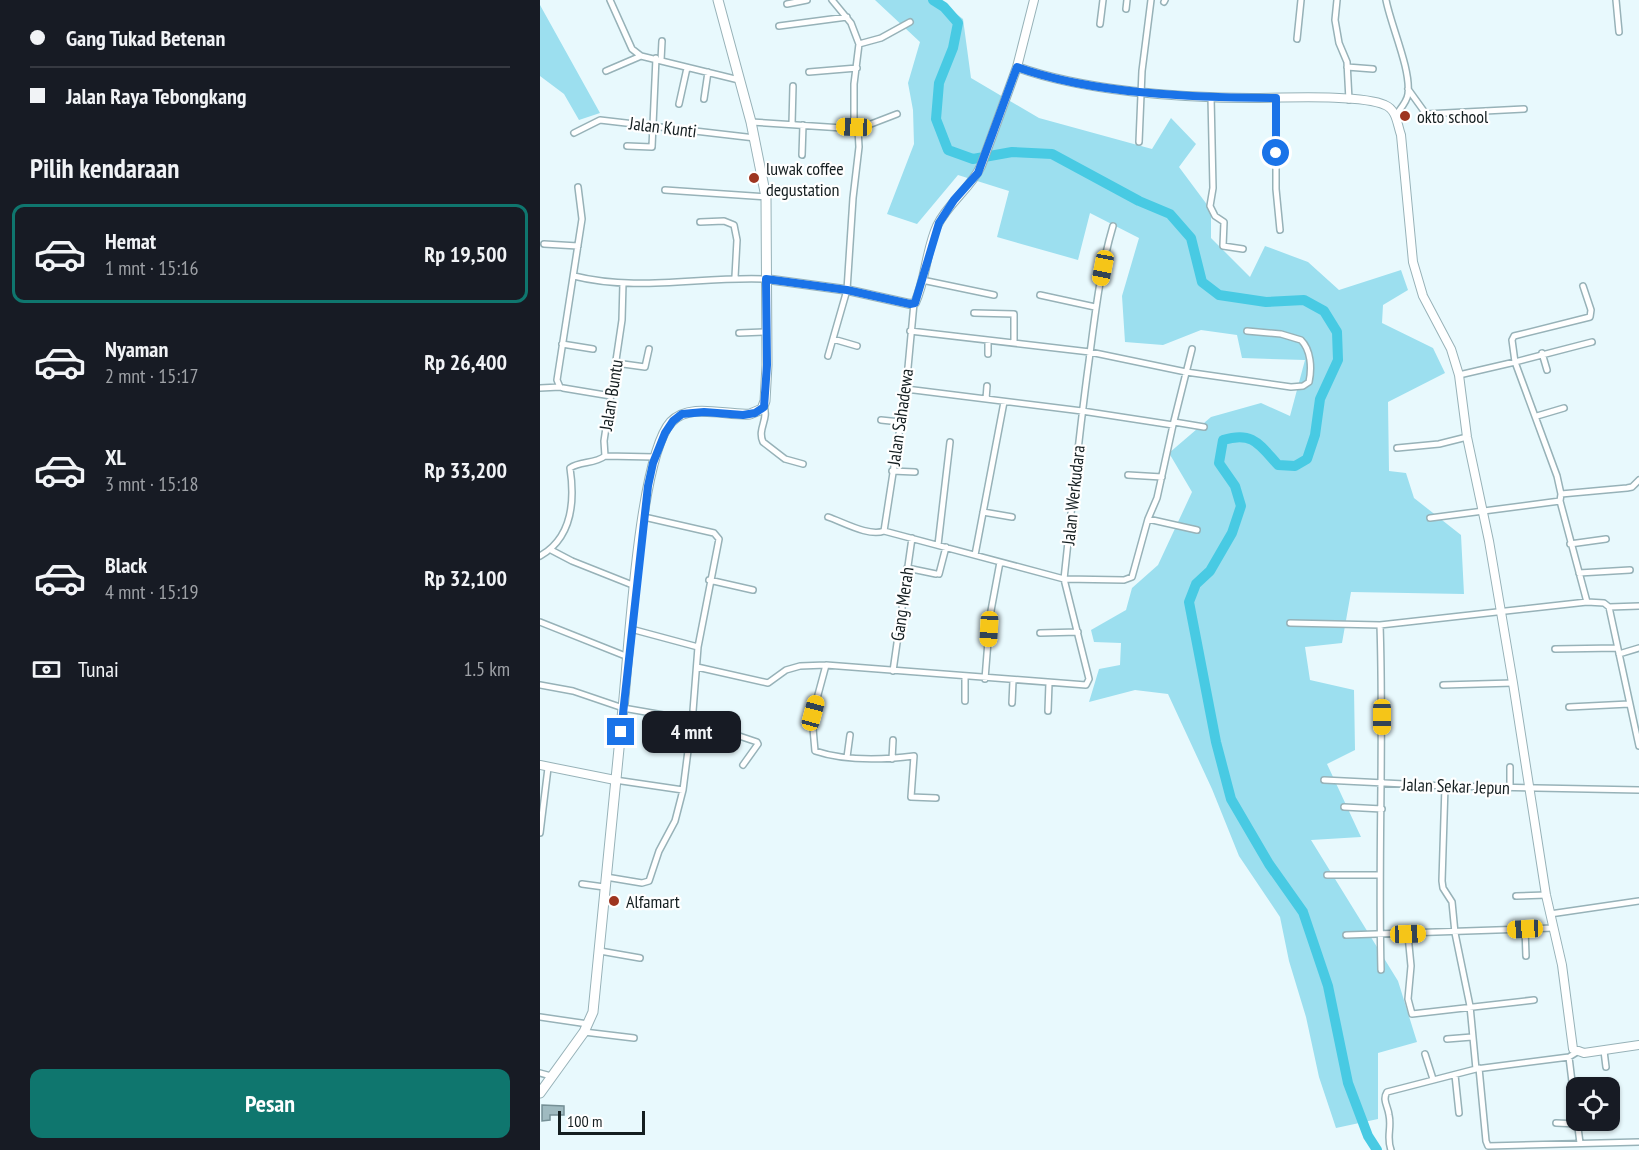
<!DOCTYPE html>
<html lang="id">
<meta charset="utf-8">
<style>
:root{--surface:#171b24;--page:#242831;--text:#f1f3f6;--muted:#9ea1a6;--line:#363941;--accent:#0f766e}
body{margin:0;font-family:"PT Sans Narrow",sans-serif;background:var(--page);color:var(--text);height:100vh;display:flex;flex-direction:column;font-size:22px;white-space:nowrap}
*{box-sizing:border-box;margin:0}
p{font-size:20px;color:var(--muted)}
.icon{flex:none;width:33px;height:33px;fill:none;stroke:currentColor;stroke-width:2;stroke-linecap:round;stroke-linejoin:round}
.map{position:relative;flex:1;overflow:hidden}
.drawer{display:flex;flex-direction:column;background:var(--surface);width:540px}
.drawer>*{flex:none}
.guide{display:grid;align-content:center;height:132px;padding:0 30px;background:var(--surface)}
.buttons{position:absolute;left:1026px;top:1077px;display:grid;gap:12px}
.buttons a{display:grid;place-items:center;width:54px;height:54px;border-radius:12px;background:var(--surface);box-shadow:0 2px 4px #0004;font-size:30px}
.scale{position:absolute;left:18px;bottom:15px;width:87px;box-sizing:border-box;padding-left:6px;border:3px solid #141e20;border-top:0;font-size:16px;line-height:21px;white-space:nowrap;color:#141e20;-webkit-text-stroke:4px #fff;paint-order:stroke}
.end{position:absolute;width:27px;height:27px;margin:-14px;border:8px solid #1a73e8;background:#fff;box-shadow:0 0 0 3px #fff}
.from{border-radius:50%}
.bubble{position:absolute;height:42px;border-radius:12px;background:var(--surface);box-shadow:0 2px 4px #0004;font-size:20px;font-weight:600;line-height:42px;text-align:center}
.car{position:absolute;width:18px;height:36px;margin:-18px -9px;border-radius:8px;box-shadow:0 0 4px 2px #0007;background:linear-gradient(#f5c518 24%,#345 0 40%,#f5c518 0 76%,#345 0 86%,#f5c518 0)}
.guide b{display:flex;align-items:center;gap:21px;height:57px;font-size:22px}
.guide b+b{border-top:2px solid var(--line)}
.guide i{width:15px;height:15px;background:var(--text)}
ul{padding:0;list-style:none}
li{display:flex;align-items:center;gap:18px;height:99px;margin:0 12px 9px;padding:0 18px;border:3px solid transparent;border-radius:12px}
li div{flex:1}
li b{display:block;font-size:22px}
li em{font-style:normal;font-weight:600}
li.selected{border-color:var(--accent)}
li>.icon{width:54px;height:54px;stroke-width:1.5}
h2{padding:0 30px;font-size:27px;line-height:72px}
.pay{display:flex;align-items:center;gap:15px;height:66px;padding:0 30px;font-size:22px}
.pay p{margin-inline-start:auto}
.button{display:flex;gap:12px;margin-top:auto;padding:12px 30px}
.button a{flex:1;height:69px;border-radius:12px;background:var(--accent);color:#fff;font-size:24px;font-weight:600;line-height:69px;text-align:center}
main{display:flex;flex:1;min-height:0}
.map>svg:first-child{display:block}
</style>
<main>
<section class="drawer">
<div class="guide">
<b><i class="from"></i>Gang Tukad Betenan</b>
<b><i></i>Jalan Raya Tebongkang</b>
</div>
<h2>Pilih kendaraan</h2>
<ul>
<li class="selected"><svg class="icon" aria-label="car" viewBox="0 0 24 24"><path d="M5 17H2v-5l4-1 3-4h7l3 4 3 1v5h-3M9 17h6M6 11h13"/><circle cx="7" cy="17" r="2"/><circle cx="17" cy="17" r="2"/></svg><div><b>Hemat</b><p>1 mnt · 15:16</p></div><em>Rp 19,500</em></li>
<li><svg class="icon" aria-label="car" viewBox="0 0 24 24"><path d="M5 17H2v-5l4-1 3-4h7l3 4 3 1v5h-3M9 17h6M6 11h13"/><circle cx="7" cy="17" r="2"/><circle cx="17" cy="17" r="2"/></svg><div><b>Nyaman</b><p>2 mnt · 15:17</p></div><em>Rp 26,400</em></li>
<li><svg class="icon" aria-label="car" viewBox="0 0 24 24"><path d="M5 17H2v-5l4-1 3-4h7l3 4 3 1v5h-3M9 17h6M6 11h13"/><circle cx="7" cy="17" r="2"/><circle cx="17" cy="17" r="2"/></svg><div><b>XL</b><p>3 mnt · 15:18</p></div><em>Rp 33,200</em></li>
<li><svg class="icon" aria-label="car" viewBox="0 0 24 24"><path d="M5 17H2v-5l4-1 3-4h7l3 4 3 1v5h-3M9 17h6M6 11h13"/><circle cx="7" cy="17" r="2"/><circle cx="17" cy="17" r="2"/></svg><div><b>Black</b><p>4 mnt · 15:19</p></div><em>Rp 32,100</em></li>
</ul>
<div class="pay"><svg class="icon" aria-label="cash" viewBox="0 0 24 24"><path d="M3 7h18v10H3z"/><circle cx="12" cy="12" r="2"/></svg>Tunai<p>1.5 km</p></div>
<div class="button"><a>Pesan</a></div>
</section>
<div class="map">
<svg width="1099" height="1150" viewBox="0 0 1099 1150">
<rect width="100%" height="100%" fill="#e8f9fd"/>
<!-- green -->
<path fill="#9cdfef" d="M335,0h63l25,19 8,59 68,40 113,31 19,-31 25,26 -17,23 32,43v28l39,39 15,-31 43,16 31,28 62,-20 7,20 -25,15 -1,18 51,25 12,25 -57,29 1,69 17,2 8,25 47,37 3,59 -113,-2 -9,51 -37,4 5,33 44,10 1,60 -28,14 34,73 -50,3 87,141 19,61 -39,11v66l-42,9 -17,-51 -13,-60 -17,-56 -9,-44 -41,-61 -27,-67 -44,-95 -33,-4 -46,12 10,-33 21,-4 1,-22 -27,-1 -3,-12 35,-20 6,-22 26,-23 34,-73 -23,-39 42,-36 50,-14 29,13 15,-56 -63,-2 -5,-23 -36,-5 -38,15 -38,-3 -3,-46 17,-58 -49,-25 -12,47 -81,-23 12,-46 -51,-16 -41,49 -30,-10 27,-70 -1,-34 -5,-27 12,-41z
M0,5l60,108 -21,7 -15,-26 -24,-18z"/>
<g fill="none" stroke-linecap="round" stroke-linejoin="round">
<!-- river -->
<path stroke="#48cae3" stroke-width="10" d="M393,0l11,7 14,16 -5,25 -14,35 -3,36 12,31 25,9 39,-7 40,2 87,47 31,13 21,24 11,44 17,13 47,7 38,-2 20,11 13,21 1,28 -18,39 -5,36 -8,24 -12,7 -17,-1c-19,-21 -25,-34 -55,-25l-4,23 16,23 6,20 -9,27 -22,38 -14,13 -7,18 27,140 15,57 38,65 34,48 25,74 20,97 20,53 9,14"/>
</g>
<!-- building -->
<path fill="#9fbac0" stroke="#769096" stroke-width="1.5" d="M2,1105l22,1v9h-14v5l-8,1z"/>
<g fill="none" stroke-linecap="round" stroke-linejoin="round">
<!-- street casing -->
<g stroke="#97b2b8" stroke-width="8">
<path id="street" d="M70,0l22,49 9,7 98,24
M292,0l19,23 8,21 -5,40v43
M797,0l-2,20 4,23 8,19 2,38
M846,0c5,26 25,69 22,94 -1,8 -8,15 -12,21
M1076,0l3,32
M624,2l1,-2
M247,4l20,-4
M586,9l1,-9
M560,24l3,-24
M239,26l68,-9
M757,39l4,-39
M319,44l22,-6 29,-16
M121,60l1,-19
M807,67l26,2
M66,71l35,-15
M269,72l48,-4
M868,89l18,25 98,-5
M671,97l2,91 -3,18 5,10 9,6 -1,24 20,3
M736,98v91l4,41
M164,99l4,-27
M139,104l8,-36
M211,122l107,7 39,-15
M252,124l1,-38
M34,133l26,-13 155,18
M599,142l3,-71 9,-71
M87,146l25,1 4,-89
M262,155l1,-30
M38,187l4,32 -25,161 3,7 3,1 48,8
M125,190l101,7
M160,222l24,-1 10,4 3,15 -2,37
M573,226c-13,44 -18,89 -24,135 -10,72 -17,145 -25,218l60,1 8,-3 16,-58 9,-21 16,-73
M4,244l34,2
M34,276c63,16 128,0 192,3
M382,280l72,15
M1043,286l8,24 -1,7 -76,19 -2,4 3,22 77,-20
M500,295l55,12
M434,313l40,1v29
M370,331l180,21 96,20 105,15 12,-1 6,-4c3,-14 2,-32 -8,-42l-20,-6 -34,-3
M199,333l28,-1
M293,339l24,7
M22,344l31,5
M1002,353l5,17
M448,354v-13
M288,356l19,-66 6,-92 6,-51 -1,-18
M76,363l29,4 4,-18
M919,375l56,-13 42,114 4,18 -1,7 27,101 17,1 5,4 30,139
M0,388l20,-1
M366,389l176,22 91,14 19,-76
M446,399l1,-13
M224,407c5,12 -7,22 -1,35l22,17 18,5
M997,416l27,-8
M341,420l19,2
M634,422l30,5
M857,448l42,-4 28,-7
M65,456l-1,-15 18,-121 1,-37
M65,456l50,1
M352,471l23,1
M588,475l34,2
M1021,494l66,-6 5,-1 7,-7
M443,512l29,5
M288,517c15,5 41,20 56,14l180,48 25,100 -3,6 -260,-20 -14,52 3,34c30,10 67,9 99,5l-3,41 25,1
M890,518l130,-17
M608,519l49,11
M344,531l22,-142 8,-86
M1030,544l36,-5
M398,545l12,-103
M11,550l21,11 63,25
M435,555l29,-153
M0,556c32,-18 35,-55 30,-88 10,-7 25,-4 35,-12
M367,568l29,6
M1039,573l51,-3
M399,574l7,-27
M169,580l44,10
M1069,607l30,-1
M0,622l88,35
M750,623l90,2 207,-23
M840,625c4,115 -2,230 1,345
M91,629l67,18
M500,633l38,-1
M1015,649l62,-1
M1079,654l20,-6
M157,667l71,16 18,-13 14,-4 26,-1
M353,671l19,-133
M445,679l5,-63 10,-54
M0,685l33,6 50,17 69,12 65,22 1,2 -15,21
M903,685l70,-2
M425,701v-24
M472,703l1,-22
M1029,707l60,-3
M508,711l1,-28
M307,757l3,-22
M352,759l1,-19
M970,767v21
M75,780l68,10
M784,780l121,6 194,4
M905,786l-3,95 1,7 9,14 3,31 15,73 6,63
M804,807l38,2
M0,833l8,-65
M787,875h53
M66,877l36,6 7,-2 10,-30 16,-30 8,-31 10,-79 5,-64 21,-108 -5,-6 -70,-16
M42,884l22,3
M976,896l30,-1
M1010,914l89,-13
M985,929l1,27
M806,935l208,-7
M868,935l3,31 -3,33 4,15 122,-14
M60,951l40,7
M0,1017l48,7
M44,1032l50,6
M907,1039l25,-2
M1064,1051l2,16
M885,1054l8,25
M1029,1057l7,58
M939,1068l7,73 2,5 151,-4
M0,1073l11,3
M915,1075l4,38
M1037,1120l3,23
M1016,1123l22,1
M851,1150c-5,-13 1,-22 -2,-35 -1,-9 -7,-15 -2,-23l89,-23 93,-12 8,-5"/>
</g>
<!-- secondary casing -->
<g stroke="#97b2b8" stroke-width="10">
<path id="secondary" d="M477,67c66,24 164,31 235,31 29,0 109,-4 133,7 12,5 12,19 16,30l12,127 10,34 28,53 8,26 8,62 22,104 24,142 33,212 16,70 11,84 11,4 55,-8
M226,279l81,11 63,14 5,-1c11,-24 11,-53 22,-77 11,-23 34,-38 44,-60l36,-99 17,-67
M0,765l75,15"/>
</g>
<!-- primary casing -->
<g stroke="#97b2b8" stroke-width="11">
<path id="primary" d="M0,1093l44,-61 9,-20c10,-102 20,-203 30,-304 6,-55 16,-251 48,-286 19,-20 56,-6 79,-8l12,-5 3,-8 2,-36 -1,-168 -15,-75 -33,-122"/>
</g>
<!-- street -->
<use href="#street" stroke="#fff" stroke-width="5"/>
<!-- secondary -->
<use href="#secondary" stroke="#fff" stroke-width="8"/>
<!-- primary -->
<use href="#primary" stroke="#fff" stroke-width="9"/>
</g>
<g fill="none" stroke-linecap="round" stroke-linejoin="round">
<!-- route -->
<path stroke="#1a73e8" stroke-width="8" d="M81,732l27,-246 5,-23 12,-30 8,-12 9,-7 22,-2 39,3 12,-2 9,-6 3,-42 -1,-86 81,11 63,14 5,-1 24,-80 15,-23 24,-27 39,-106c74,27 179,31 259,31v55"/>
</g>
<!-- markers -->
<g fill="#9e3520" stroke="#fff" stroke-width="2">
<circle cx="865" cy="116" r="6"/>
<circle cx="214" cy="178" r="6"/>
<circle cx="74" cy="901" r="6"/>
</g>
<g text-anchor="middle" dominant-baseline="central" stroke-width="4.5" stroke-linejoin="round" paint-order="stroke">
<!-- poi labels -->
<g font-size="18" fill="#141e20" stroke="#fff" text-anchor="start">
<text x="877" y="116">okto school</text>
<text x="226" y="168">luwak coffee<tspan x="226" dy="21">degustation</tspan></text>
<text x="86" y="901">Alfamart</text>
</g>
<!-- street labels -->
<g font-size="18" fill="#141e20" stroke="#fff">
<text transform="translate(123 127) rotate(7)">Jalan Kunti</text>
<text transform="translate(71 395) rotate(-81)">Jalan Buntu</text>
<text transform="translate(360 417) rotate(-82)">Jalan Sahadewa</text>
<text transform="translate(533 495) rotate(-84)">Jalan Werkudara</text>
<text transform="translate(362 604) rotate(-82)">Gang Merah</text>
<text transform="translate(916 786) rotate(2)">Jalan Sekar Jepun</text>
</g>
</g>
</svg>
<div class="buttons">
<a><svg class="icon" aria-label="locate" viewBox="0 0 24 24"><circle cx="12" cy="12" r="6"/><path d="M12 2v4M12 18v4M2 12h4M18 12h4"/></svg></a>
</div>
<div class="scale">100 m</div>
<i class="end from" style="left:736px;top:153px"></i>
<i class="end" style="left:81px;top:732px"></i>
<div class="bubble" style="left:102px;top:711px;width:99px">4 mnt</div>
<i class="car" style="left:314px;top:127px;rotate:272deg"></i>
<i class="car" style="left:563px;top:268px;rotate:191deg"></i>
<i class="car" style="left:449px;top:629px;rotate:183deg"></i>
<i class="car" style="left:273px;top:713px;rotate:15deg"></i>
<i class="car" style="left:842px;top:717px;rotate:180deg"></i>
<i class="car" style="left:985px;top:929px;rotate:267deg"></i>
<i class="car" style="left:868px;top:934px;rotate:88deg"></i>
</div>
</main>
